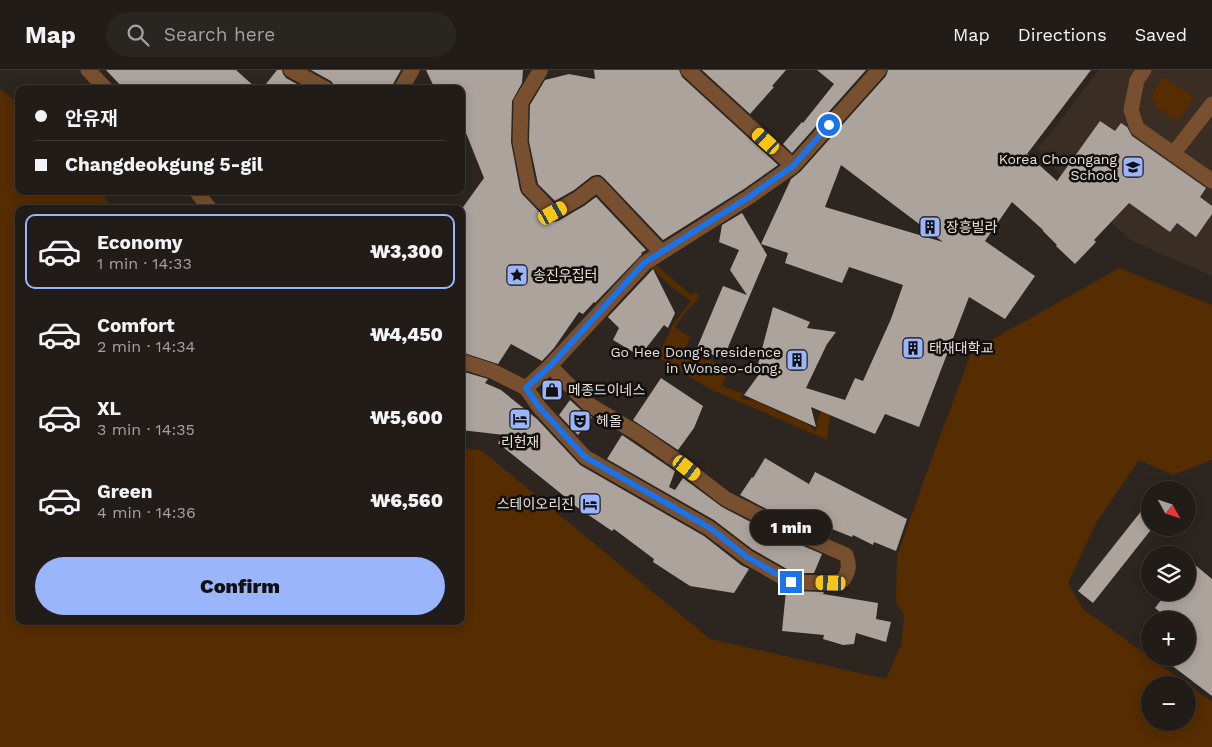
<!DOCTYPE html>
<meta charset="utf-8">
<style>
:root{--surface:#211c18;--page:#292521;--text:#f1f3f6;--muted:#a2a1a2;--line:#3e3a37;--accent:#9bb5fd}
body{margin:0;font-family:"Work Sans","Noto Sans KR",sans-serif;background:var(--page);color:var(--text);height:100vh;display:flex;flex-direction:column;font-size:19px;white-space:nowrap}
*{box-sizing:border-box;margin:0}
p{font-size:16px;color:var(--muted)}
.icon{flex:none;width:28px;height:28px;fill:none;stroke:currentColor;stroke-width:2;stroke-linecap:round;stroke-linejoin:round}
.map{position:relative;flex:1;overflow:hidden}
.side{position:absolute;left:15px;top:135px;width:450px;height:420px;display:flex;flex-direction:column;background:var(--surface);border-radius:10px;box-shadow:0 2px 12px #0003,0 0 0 1px var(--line)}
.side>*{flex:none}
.guide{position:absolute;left:15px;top:15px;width:450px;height:110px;border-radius:10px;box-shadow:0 2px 12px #0003,0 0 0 1px var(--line);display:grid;align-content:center;height:110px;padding:0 20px;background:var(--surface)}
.needle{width:32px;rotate:130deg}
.fabs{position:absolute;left:1141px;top:411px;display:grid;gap:10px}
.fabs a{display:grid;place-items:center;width:55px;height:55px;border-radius:50%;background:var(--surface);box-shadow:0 2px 12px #0003,0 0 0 1px var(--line);font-size:25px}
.end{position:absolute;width:22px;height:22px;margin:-11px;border:6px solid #1a73e8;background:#fff;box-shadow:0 0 0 2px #fff}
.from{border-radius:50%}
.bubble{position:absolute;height:35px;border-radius:18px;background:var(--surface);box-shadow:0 2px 12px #0003,0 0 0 1px var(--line);font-size:16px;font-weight:800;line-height:35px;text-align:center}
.car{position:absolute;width:15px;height:30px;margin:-15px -8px;border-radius:6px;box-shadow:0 0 4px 1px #0007;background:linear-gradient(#f5c518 24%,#345 0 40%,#f5c518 0 76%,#345 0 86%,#f5c518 0)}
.guide b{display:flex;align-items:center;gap:18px;height:48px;font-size:19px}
.guide b+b{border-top:1px solid var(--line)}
.guide i{width:12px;height:12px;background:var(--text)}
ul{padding:9px 0 0;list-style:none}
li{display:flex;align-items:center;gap:15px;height:75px;margin:0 10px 8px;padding:0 10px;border:2px solid transparent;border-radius:10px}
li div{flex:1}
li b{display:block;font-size:19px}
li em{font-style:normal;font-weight:800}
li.current{border-color:var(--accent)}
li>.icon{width:45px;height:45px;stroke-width:1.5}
.button{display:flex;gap:10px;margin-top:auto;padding:10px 20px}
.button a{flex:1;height:58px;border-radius:30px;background:var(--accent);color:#111;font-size:20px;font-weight:800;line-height:58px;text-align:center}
header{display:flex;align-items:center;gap:30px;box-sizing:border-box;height:70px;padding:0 25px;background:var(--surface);border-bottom:1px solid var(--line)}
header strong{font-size:24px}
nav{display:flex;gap:28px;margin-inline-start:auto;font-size:18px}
.search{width:350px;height:45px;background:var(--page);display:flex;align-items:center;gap:12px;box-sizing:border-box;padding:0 18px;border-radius:28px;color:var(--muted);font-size:19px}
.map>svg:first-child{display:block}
</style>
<header>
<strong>Map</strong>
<div class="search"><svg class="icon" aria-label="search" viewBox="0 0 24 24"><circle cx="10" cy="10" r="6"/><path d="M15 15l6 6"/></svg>Search here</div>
<nav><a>Map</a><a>Directions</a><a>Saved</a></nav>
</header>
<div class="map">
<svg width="1212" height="677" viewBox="0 0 1212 677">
<rect width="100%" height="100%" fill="#2c2520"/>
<!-- built -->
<path fill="#392d24" d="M1099,0h113v206l-80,-35 -63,-56 -31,-36z"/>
<!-- green -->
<path fill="#562c01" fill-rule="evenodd" d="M1163,7l31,20 -16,24c-8,-5 -30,-15 -25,-27 2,-6 7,-12 10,-17z
M0,19l19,15v87h83l9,18h-92v412h442v-173l20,2 229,189 176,40 15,-34 3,-30 -8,-13 1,-46 39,-109 36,-96 147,-83 93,37v155l-39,15 -34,-15 -43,63 -28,60 15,26 129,93v45h-1212zM1150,615h38v37h-38z
M654,193l37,32 4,-3 4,3 -1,5 -6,5 -17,21 2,3 13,8 -6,13 45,18 -7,18 22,8 -3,5 12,1 52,23 11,8 2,-13 7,-14 7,-8 -5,44 -117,-51 -52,-32 15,-33 18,-23 -22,-16 -19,-19z"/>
<!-- building -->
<path fill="#aca39d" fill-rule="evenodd" d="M106,0h130l21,19h-133z
M277,0h5l1,4 3,4 20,11h-44z
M311,0h90l-8,14 -1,5h-57l-1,-4 -3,-4z
M426,0h97l-1,13 -10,18 -1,41 9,48 2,4 24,25 7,3 5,-1 26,-15 12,-9 50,53 -5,3 1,1 -47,49 -1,-1 -11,12 -4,-2 -25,36 -12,13 -31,-17 -13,20 -37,-12v-142l23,-32 -20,-50 -3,-1v-38h-26z
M594,0h85l3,7 96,88 -34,24 -81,51 -59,-62 -4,-3h-4l-4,1 -18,14 -19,11 -17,-17 -9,-43 1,-36 15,-25 24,-6 26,5z
M702,0h84l-14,16 2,1 -24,27z
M817,0h49l-74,83 -9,-9 19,-22 1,1 31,-39z
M888,0h203l-64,84 30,27 43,-60 15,10 6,-8 6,4 5,9 74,52 -6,9 12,9v8l-16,23 -19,-14 -7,9 -41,-29 -35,37 2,2 -21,22 -19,-18 1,-1 -14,-14v-1l-31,-28 -27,39 50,35 -30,43 -36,-22 -50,130 -34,-13 -10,20 -64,-27 5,20 -72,-32 16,-22 -4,-1 17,-65 37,15 -3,6 29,4 -9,12 -21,44 39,12 10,-22 8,3 28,-62 12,-34 -54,-18 -7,16 -57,-20 3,-10 -27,-9 30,-65 9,-7 86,-96zM841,95l102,77 -118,-35z
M742,143l25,42 -44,104 -26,-11 26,-62 24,9 -17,-25 9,-20 -20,-8 3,-17z
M653,199l22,44 -7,15 -4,-3 -24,31 -27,-16 6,-12 -11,-11z
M461,301l27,8 -3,4 16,7 36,29 43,46 124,71 37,29 8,4 -15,24 -44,-7 -37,-24 1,-3 -40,-30 -2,2 -44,-30 1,-1 -71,-57 6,-8 -43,-5z
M661,308l42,28 -9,22 -16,22 -45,-30z
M570,330l12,11 10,6 -14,18 -19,-20z
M622,365l53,36 -6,16 6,3 8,-12 39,29 48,25 52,22 -8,19h-20l-42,-24 -38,-29 -107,-61z
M765,388l44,26 6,-12 92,47 -11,32 -22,-9 -1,3 -20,-10 -1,2 -20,-8 -3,8 -51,-22 -38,-20 12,-18 1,1z
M1150,430v31l-57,72 -15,-12z
M1188,489l24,20v117l-50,-38h26v-38h-18l-15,-12 12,-16h21z
M786,520l5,1 33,1 -1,2 55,9 -2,16 15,3 -5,20 -30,-9 -2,11 -11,1 -20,-6 1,-4 -42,-4z"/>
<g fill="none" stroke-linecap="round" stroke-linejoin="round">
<!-- minor -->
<path stroke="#78502f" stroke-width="15" d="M88,0l18,19
M291,0l35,19
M539,0l1,1 -19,31 -1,40 9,46 24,25 26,-15 18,-14 64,68
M688,0l105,96
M1144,0l-7,10 -6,30 6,18 75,53
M401,19l11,-19
M1173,84l39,-50
M196,121l14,18
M461,291l31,10 34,17 24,-22 24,-26 71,-77 104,-66 44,-31 86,-96
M526,318l13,19 46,50 124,71 38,29 44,25 40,1 12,-3c6,-9 7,-15 3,-25l-72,-32 -48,-24 -53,-41 -36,-25 -49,-29 -38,-38"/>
</g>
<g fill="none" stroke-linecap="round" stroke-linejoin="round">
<!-- route -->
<path stroke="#1a73e8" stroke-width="6" d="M791,512l-44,-25 -37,-29 -125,-71 -46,-50 -13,-19 24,-22 24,-26 70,-77 105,-66 44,-31 36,-41"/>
</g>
<!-- icons -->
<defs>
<g id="school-square" transform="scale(1.125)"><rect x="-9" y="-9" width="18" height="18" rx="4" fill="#9bb5fd" stroke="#120f0d"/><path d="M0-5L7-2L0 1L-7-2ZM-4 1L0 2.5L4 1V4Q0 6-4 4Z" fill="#111"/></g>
<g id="building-square" transform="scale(1.125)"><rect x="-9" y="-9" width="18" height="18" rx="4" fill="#9bb5fd" stroke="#120f0d"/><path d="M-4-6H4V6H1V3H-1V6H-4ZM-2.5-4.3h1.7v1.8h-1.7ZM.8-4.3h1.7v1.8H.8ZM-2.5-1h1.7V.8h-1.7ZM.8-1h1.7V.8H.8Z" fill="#111"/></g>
<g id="sight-square" transform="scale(1.125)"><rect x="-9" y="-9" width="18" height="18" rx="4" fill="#9bb5fd" stroke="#120f0d"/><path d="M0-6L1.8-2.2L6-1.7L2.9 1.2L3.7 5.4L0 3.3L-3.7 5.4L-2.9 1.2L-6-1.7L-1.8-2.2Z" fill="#111"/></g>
<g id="shop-square" transform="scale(1.125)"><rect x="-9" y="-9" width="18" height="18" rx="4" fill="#9bb5fd" stroke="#120f0d"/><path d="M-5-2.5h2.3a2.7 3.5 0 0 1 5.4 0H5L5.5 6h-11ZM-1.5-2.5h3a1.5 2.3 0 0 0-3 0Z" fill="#111"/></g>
<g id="hotel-square" transform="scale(1.125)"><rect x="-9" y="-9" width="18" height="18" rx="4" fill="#9bb5fd" stroke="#120f0d"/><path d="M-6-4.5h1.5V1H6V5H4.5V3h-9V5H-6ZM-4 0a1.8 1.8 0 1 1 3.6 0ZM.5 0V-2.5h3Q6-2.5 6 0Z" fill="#111"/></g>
<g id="theatre-square" transform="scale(1.125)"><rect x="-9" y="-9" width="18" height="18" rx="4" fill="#9bb5fd" stroke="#120f0d"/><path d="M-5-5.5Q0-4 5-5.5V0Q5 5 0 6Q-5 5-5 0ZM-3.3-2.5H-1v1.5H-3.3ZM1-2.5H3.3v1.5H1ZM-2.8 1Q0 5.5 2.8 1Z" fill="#111"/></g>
</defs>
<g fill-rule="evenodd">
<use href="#school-square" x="1133" y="97"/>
<use href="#building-square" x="930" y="157"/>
<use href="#sight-square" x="517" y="205"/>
<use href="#building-square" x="913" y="278"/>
<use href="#building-square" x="797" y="290"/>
<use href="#shop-square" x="552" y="320"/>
<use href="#hotel-square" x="520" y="349"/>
<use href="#theatre-square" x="580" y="351"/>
<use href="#hotel-square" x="590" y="434"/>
</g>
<g text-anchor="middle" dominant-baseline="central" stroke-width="5" stroke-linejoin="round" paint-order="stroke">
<!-- poi labels -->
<g font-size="14" fill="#e5e0dd" stroke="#120f0d" text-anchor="start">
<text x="1117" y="89" text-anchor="end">Korea Choongang<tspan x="1117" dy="16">School</tspan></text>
<text x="946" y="157">장흥빌라</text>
<text x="533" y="205">송진우집터</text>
<text x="929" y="278">태재대학교</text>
<text x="781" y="282" text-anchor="end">Go Hee Dong's residence<tspan x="781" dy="16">in Wonseo-dong.</tspan></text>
<text x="568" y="320">메종드이네스</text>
<text x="596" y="351">헤올</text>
<text x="520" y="372" text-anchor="middle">리헌재</text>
<text x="574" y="434" text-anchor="end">스테이오리진</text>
</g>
</g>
</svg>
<div class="fabs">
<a><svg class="needle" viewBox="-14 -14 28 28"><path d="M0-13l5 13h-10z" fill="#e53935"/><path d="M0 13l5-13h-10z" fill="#a2a1a2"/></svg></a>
<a><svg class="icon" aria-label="layers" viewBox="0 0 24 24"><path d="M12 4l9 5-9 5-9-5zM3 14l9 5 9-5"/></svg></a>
<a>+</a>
<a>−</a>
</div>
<i class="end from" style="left:829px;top:55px"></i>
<i class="end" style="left:791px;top:512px"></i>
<div class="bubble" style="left:750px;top:440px;width:82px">1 min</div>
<i class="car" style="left:766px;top:71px;rotate:312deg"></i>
<i class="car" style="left:553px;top:143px;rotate:61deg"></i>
<i class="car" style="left:687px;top:398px;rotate:128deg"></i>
<i class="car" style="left:831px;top:513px;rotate:272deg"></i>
<div class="guide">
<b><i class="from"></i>안유재</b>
<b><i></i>Changdeokgung 5-gil</b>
</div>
<section class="side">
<ul>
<li class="current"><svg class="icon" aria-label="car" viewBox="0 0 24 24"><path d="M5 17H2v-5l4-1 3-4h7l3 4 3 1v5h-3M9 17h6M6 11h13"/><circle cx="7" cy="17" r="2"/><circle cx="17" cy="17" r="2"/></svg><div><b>Economy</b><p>1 min · 14:33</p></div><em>₩3,300</em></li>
<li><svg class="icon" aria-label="car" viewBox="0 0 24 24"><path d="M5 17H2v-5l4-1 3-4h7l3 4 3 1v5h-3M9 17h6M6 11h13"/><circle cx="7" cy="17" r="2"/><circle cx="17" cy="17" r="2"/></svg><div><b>Comfort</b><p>2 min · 14:34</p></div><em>₩4,450</em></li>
<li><svg class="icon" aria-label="car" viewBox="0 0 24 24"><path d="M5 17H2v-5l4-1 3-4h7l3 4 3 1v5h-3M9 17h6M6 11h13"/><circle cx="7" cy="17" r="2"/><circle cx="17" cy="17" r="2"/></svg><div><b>XL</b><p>3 min · 14:35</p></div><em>₩5,600</em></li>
<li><svg class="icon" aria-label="car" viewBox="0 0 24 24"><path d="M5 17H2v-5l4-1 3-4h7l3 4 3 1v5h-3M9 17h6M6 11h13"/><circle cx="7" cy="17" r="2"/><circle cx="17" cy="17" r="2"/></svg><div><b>Green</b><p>4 min · 14:36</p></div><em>₩6,560</em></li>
</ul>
<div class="button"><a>Confirm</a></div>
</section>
</div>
